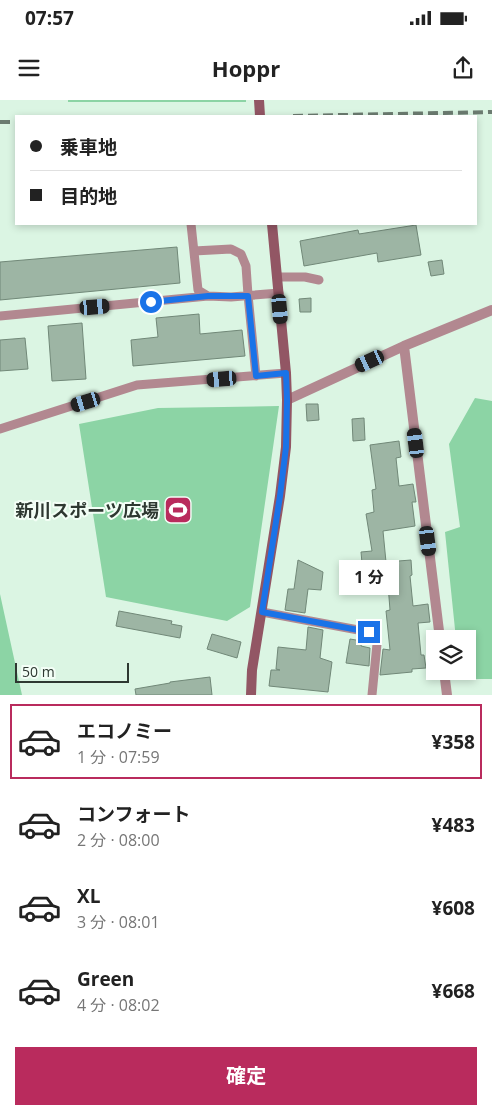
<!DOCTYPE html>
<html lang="ja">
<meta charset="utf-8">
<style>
:root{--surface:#fff;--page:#f6f6f6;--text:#222;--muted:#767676;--line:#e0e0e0;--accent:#b92b5d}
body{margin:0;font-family:"Open Sans","Noto Sans JP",sans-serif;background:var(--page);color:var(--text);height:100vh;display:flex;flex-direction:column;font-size:19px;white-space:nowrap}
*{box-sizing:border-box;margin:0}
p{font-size:16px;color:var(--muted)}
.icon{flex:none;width:28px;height:28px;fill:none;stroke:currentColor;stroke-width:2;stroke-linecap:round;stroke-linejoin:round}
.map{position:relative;height:595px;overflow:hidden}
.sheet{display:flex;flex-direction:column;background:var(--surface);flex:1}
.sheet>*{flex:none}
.guide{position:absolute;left:15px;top:15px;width:462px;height:110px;border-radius:0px;box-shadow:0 2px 8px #0003;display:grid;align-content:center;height:110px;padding:0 15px;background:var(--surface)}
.controls{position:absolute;left:426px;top:530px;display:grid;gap:10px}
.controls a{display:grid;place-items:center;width:50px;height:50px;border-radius:0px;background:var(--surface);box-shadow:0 2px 8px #0003;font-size:25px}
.scale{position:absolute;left:15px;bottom:12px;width:114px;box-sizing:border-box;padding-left:5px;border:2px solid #2e3831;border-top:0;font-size:14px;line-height:18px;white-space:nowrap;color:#2e3831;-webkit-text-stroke:4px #f3fef6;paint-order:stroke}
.end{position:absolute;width:22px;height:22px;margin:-11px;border:6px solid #1a73e8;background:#fff;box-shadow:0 0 0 2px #fff}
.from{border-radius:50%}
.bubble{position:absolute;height:35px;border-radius:0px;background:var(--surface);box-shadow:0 2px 8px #0003;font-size:16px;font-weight:700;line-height:35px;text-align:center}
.car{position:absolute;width:15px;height:30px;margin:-15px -8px;border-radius:6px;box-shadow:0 0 4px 1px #0007;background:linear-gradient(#222 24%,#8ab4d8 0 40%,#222 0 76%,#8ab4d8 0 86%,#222 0)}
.guide b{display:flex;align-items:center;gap:18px;height:48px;font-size:19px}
.guide b+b{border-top:1px solid var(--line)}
.guide i{width:12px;height:12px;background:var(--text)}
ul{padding:9px 0 0;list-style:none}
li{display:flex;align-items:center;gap:15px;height:75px;margin:0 10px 8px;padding:0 5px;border:2px solid transparent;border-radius:0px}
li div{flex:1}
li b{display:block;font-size:19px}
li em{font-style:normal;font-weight:700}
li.selected{border-color:var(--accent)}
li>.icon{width:45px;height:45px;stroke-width:1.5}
.cta{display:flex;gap:10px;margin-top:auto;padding:10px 15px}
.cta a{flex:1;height:58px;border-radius:0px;background:var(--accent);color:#fff;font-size:20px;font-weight:700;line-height:58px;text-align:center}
.status{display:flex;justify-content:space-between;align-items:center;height:35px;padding:0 25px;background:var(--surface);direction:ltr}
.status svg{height:14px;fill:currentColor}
header{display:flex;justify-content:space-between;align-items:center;height:65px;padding:0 15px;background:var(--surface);font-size:22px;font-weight:700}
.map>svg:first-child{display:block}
</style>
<div class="status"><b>07:57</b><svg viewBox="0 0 49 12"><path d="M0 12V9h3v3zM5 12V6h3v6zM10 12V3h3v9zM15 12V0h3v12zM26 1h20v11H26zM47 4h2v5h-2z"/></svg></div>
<header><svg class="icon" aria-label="menu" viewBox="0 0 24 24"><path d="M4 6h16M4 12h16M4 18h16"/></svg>Hoppr<svg class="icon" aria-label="share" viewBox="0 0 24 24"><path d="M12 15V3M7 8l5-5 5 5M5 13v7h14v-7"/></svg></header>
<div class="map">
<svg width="492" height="595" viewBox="0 0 492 595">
<rect width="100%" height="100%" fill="#dbf5e3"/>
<!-- green -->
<path fill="#8cd4a5" d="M68,0h178v2h-178z
M475,298l17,3v278h-32l-1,-8h9v-32h-12l-11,-107 15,-5 -11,-83z
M279,306l-29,201 -23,14 -121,-24 -27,-173 79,-16z
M0,494l22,101h-22z"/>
<!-- building -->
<path fill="#9db5a4" stroke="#718878" d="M416,125l5,30 -43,7 -1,-9 -73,13 -4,-25 58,-11 1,4z
M177,147l3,36 -180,17v-38z
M442,160l2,14 -13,2 -3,-14z
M311,198v14h-11l-1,-13z
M199,214l1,20 42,-4 3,26 -112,10 -2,-26 27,-3 -2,-19z
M82,223l4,56 -34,2 -4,-55z
M25,238l3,31 -28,2v-31z
M306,304h12l1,16 -12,1z
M364,318l1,22 -12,1 -1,-22z
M399,341l2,16 -5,1 3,28 14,-2 3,18h-4l3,24 -32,5 3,31 25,-2 1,15 -2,1 3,30 15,-2 2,18 -12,1 3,32h3l2,13 -14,1v3l-32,3 3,-26 7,1 -4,-39 4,-1 -3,-38 -24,2 -2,-22 11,-1 -6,-37 8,-2 -2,-22 4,-1 -6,-44z
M298,460l25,12 -2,18 -13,-1 -3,24 -20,-3 3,-21h6z
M119,511l53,10 -1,3 11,2 -2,12 -64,-12z
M308,527l15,3 -3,28 12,4 -4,30 -59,-6 2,-16h9l-4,-1 2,-22 28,3z
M212,534l29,8 -4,16 -30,-9z
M350,539l12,2 -1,5 9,2 -1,18 -23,-3z
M210,577l2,18h-76l-1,-6 35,-6v-1z"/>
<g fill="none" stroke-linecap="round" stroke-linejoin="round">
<!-- lane -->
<path stroke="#b28890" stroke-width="9" d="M191,124l7,66 10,6 23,1 48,-4
M194,151l37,-2 10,5 5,12 2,29 8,81
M277,177h28l14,3
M0,216l208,-20
M0,329l137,-44 149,-12
M262,512l107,20 4,4 4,8 -5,51"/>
<!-- street -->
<path stroke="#b28890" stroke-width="10" d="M404,246l36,293
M287,300l117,-54 88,-36
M444,571l3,24"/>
<!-- secondary -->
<path stroke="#925664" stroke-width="10" d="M259,0l1,16
M251,595l1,-25 28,-174 6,-49 1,-47 -1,-27 -14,-149"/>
<!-- rail -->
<path stroke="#6c7c71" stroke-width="4" stroke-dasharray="10 5" stroke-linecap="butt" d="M293,16l199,-4
M0,22h16"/>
</g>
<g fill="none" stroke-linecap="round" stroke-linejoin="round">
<!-- route -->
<path stroke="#1a73e8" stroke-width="6" d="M151,202l57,-6h40l8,80 30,-3 1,27 -1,47 -6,49 -18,116 107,20"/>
</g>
<!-- icons -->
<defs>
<g id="stadium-square" transform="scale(1.4375)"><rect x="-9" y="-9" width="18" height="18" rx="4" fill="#b92b5d" stroke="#f3fef6"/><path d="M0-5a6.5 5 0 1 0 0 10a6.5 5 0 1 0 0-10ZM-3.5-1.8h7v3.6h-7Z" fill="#fff"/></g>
</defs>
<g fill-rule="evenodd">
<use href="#stadium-square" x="178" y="410"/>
</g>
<g text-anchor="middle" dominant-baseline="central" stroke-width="4" stroke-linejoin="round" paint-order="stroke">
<!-- poi labels -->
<g font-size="18" font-weight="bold" fill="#2e3831" stroke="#f3fef6" text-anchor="end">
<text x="159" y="410">新川スポーツ広場</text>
</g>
</g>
</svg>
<div class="controls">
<a><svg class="icon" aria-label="layers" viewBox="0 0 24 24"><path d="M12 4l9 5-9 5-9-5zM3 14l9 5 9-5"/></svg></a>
</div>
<div class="scale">50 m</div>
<i class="end from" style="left:151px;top:202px"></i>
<i class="end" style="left:369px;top:532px"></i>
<div class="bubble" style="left:339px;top:460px;width:60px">1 分</div>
<i class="car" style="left:95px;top:207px;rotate:85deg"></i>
<i class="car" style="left:280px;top:209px;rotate:175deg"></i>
<i class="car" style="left:370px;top:261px;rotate:245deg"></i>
<i class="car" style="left:222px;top:279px;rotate:265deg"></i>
<i class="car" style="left:86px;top:302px;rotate:253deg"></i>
<i class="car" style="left:416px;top:343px;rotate:353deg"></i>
<i class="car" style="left:428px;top:441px;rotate:173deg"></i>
<div class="guide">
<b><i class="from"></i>乗車地</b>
<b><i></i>目的地</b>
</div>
</div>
<section class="sheet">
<ul>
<li class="selected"><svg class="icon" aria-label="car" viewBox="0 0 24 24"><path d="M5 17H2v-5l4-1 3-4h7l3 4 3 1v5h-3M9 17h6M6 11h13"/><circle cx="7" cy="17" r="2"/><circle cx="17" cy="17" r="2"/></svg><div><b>エコノミー</b><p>1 分 · 07:59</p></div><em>¥358</em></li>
<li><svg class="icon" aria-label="car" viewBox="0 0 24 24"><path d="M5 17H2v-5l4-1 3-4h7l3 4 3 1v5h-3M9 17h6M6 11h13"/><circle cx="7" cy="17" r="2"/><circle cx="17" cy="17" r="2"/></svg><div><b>コンフォート</b><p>2 分 · 08:00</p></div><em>¥483</em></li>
<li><svg class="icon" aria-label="car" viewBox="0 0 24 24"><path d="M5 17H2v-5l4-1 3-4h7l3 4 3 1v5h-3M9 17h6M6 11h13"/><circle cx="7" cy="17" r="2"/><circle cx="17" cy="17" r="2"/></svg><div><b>XL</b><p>3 分 · 08:01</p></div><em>¥608</em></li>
<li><svg class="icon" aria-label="car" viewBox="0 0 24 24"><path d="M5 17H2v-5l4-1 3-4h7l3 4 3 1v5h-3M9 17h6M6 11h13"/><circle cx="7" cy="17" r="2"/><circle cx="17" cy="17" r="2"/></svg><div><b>Green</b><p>4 分 · 08:02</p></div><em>¥668</em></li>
</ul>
<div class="cta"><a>確定</a></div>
</section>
